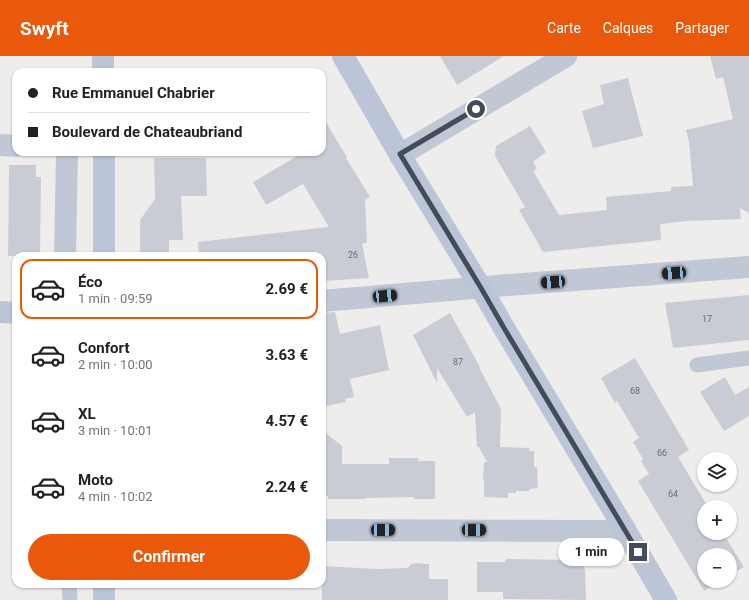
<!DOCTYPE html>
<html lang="fr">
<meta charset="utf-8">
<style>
:root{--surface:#fff;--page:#f6f6f6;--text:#222;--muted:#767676;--line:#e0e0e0;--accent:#ea580c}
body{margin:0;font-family:Roboto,sans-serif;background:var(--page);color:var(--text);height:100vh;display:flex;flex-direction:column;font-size:15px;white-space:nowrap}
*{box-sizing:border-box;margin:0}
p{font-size:13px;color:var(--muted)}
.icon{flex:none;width:22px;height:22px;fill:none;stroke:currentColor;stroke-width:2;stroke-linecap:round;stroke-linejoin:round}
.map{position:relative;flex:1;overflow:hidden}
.drawer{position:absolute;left:12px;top:196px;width:314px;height:336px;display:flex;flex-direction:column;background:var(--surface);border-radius:12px;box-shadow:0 1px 3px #0004}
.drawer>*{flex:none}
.banner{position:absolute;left:12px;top:12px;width:314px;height:88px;border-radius:12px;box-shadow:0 1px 3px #0004;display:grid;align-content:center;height:88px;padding:0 16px;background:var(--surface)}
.fabs{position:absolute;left:697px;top:396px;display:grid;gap:8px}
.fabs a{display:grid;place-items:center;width:40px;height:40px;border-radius:50%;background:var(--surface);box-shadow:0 1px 3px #0004;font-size:20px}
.end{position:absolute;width:18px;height:18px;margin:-9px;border:5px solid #434c5b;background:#fff;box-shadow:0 0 0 2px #fff}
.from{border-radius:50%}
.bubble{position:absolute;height:28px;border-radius:14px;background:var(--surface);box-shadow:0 1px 3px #0004;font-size:13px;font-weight:700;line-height:28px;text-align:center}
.car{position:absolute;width:12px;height:24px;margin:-12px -6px;border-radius:5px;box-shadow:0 0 3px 1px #0007;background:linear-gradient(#222 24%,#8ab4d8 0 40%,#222 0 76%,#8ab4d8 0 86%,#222 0)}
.banner b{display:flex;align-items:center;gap:14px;height:38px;font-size:15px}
.banner b+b{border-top:1px solid var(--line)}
.banner i{width:10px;height:10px;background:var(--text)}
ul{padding:7px 0 0;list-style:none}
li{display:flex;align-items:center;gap:12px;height:60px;margin:0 8px 6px;padding:0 8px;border:2px solid transparent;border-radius:12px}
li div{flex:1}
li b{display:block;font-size:15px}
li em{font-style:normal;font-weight:700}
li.on{border-color:var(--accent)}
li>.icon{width:36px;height:36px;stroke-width:1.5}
.primary-button{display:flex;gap:8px;margin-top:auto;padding:8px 16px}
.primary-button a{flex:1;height:46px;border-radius:24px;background:var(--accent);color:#fff;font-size:16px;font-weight:700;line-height:46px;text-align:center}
header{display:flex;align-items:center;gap:24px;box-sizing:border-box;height:56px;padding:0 20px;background:var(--accent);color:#fff}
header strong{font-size:19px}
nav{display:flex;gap:22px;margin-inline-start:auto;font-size:14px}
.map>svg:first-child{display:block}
</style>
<header>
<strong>Swyft</strong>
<nav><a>Carte</a><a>Calques</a><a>Partager</a></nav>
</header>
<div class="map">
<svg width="749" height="544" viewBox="0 0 749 544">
<rect width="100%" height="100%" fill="#efecec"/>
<!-- building -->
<path fill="#caccd5" d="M440,0h64l-47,29z
M710,0h39v157l-9,-5 1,11 -53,2 -28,3 1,16 -118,12 -24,-42 6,-3 -30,-51 1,-10 34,-20 16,26 -13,10 4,7 -4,2 26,44 48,-5 -1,-13 65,-6v-4l22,-1 -4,-44 -3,-12 47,-11 -10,-42 -7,2z
M628,22l15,58 -50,12 -11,-37 22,-7 -4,-19z
M322,60l25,41 -1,1 24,39 -5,3 2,42 -5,2 7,34 -46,3 -1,-25h-123l-1,-14 131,-15 -26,-43 -37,21 -13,-23 51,-30h18z
M154,102h52l1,38h-26l2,44h-14v16h-29v-36l15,-21z
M9,109h27v12h5l-1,79h-32z
M749,239v45l-76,8 -8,-45z
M335,256l5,22 40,-9 9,45 -39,9 4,18 -9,2 1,3 -24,5v-94z
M450,257l30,54h-1l22,42 -1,38 29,1v3h5v16h3l1,21 -8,1 -1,2h-13v2h-8v5l-24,-1v-17h-1l1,-18h3l-8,-15h-2l-2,-35 -8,5 -30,-49v15l-24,-48z
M635,302l54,92 -11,7 30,50h-4v26h19l21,34 -14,8v-20h-26v26h17l-17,10 -66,-110 11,-7 -8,-13 2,-2 -10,-17 6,-4 -22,-37 -2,2 -14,-25z
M725,321l10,18 14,-8v29l-25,15 -24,-39z
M322,374l20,16v18h47v-6h29v3h17v38h-21v-2l-48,1v1h-38v-3h-6z
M506,503l69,1 7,4 3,6 1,30 -83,-1v-7h-26v-30h28z
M417,507l12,1v15h19v21h-126v-34l55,3 31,-1 3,-4z"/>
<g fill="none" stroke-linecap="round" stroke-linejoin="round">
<!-- lane -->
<path stroke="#c0c8d6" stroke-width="15" d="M697,309l52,-7
M69,528l1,16"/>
<!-- street -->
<path stroke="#c0c8d6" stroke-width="22" d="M0,89l16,1
M400,99l166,-99
M65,200l2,-104
M322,245l186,-16 241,-18
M322,474l283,1 19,-3"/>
<!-- secondary -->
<path stroke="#bcc5d8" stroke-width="22" d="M103,0v16
M343,0l57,99 81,133 23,40 120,200 42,72
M104,96v104
M0,256l16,1
M104,528v16"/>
</g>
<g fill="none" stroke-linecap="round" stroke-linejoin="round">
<!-- route -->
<path stroke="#434c5b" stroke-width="5" d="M476,53l-76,45 81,134 23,40 134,224"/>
</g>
<g text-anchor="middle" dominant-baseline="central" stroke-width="4" stroke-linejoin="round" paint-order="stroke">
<!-- number labels -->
<g font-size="9" fill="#656c7a">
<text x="353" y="199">26</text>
<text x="707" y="263">17</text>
<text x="458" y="306">87</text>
<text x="635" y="335">68</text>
<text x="662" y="397">66</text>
<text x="673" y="438">64</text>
</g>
</g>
</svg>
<div class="fabs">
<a><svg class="icon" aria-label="layers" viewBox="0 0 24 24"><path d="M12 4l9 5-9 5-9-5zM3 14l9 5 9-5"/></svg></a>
<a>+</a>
<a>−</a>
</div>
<i class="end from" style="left:476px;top:53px"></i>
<i class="end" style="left:638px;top:496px"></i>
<div class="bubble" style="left:558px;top:482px;width:66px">1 min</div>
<i class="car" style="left:674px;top:217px;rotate:266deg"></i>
<i class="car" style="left:553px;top:226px;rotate:266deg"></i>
<i class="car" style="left:385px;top:240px;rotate:85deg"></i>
<i class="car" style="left:383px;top:474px;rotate:90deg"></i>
<i class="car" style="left:474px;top:474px;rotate:90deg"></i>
<div class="banner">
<b><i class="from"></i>Rue Emmanuel Chabrier</b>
<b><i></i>Boulevard de Chateaubriand</b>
</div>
<section class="drawer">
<ul>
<li class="on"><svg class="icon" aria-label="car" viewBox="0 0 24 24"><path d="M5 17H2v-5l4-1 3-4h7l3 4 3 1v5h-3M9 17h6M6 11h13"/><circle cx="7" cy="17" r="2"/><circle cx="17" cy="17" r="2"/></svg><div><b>Éco</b><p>1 min · 09:59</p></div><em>2.69 €</em></li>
<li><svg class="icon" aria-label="car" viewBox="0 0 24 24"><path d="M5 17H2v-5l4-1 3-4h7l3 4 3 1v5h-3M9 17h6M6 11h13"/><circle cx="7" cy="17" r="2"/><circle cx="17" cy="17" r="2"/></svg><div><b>Confort</b><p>2 min · 10:00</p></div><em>3.63 €</em></li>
<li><svg class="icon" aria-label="car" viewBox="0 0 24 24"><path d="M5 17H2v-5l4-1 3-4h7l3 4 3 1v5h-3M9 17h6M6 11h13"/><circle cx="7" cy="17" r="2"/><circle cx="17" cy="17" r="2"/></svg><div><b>XL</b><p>3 min · 10:01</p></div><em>4.57 €</em></li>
<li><svg class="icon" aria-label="car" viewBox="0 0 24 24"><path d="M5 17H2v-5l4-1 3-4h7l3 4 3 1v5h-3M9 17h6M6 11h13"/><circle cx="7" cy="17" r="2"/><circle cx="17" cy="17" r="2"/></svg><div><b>Moto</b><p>4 min · 10:02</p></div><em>2.24 €</em></li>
</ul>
<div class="primary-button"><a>Confirmer</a></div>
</section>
</div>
